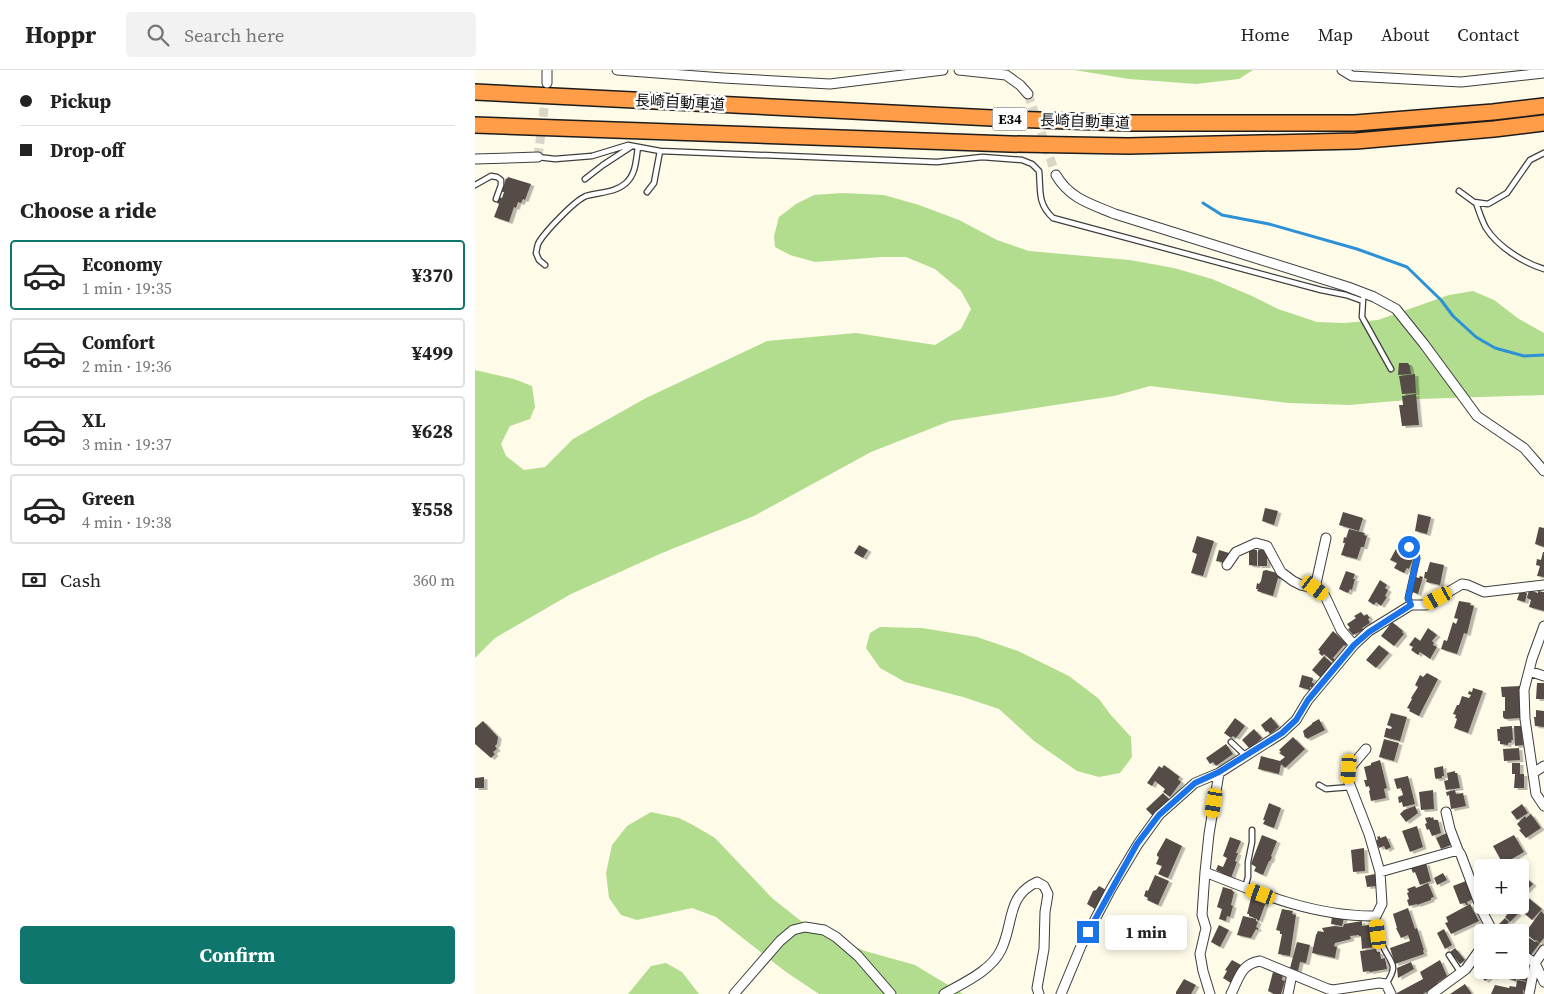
<!DOCTYPE html>
<meta charset="utf-8">
<style>
:root{--surface:#fff;--page:#f2f2f2;--text:#222;--muted:#767676;--line:#e0e0e0;--accent:#0f766e}
body{margin:0;font-family:"Source Serif 4","Noto Sans JP",serif;background:var(--page);color:var(--text);height:100vh;display:flex;flex-direction:column;font-size:19px;white-space:nowrap}
*{box-sizing:border-box;margin:0}
p{font-size:16px;color:var(--muted)}
.icon{flex:none;width:28px;height:28px;fill:none;stroke:currentColor;stroke-width:2;stroke-linecap:round;stroke-linejoin:round}
.map{position:relative;flex:1;overflow:hidden}
.sheet{display:flex;flex-direction:column;background:var(--surface);width:475px}
.sheet>*{flex:none}
.guide{display:grid;align-content:center;height:110px;padding:0 20px;background:var(--surface)}
.tools{position:absolute;left:999px;top:789px;display:grid;gap:10px}
.tools a{display:grid;place-items:center;width:55px;height:55px;border-radius:5px;background:var(--surface);box-shadow:0 2px 8px #0003;font-size:25px}
.end{position:absolute;width:22px;height:22px;margin:-11px;border:6px solid #1a73e8;background:#fff;box-shadow:0 0 0 2px #fff}
.from{border-radius:50%}
.bubble{position:absolute;height:35px;border-radius:5px;background:var(--surface);box-shadow:0 2px 8px #0003;font-size:16px;font-weight:700;line-height:35px;text-align:center}
.car{position:absolute;width:15px;height:30px;margin:-15px -8px;border-radius:6px;box-shadow:0 0 4px 1px #0007;background:linear-gradient(#f5c518 24%,#345 0 40%,#f5c518 0 76%,#345 0 86%,#f5c518 0)}
.guide b{display:flex;align-items:center;gap:18px;height:48px;font-size:19px}
.guide b+b{border-top:1px solid var(--line)}
.guide i{width:12px;height:12px;background:var(--text)}
ul{padding:0;list-style:none}
li{display:flex;align-items:center;gap:15px;height:70px;margin:0 10px 8px;padding:0 10px;border:2px solid var(--line);border-radius:5px}
li div{flex:1}
li b{display:block;font-size:19px}
li em{font-style:normal;font-weight:700}
li.active{border-color:var(--accent)}
li>.icon{width:45px;height:45px;stroke-width:1.5}
h2{padding:0 20px;font-size:22px;line-height:60px}
.pay{display:flex;align-items:center;gap:12px;height:55px;padding:0 20px;font-size:19px}
.pay p{margin-inline-start:auto}
.primary-button{display:flex;gap:10px;margin-top:auto;padding:10px 20px}
.primary-button a{flex:1;height:58px;border-radius:5px;background:var(--accent);color:#fff;font-size:20px;font-weight:700;line-height:58px;text-align:center}
header{display:flex;align-items:center;gap:30px;box-sizing:border-box;height:70px;padding:0 25px;background:var(--surface);border-bottom:1px solid var(--line)}
header strong{font-size:24px}
nav{display:flex;gap:28px;margin-inline-start:auto;font-size:18px}
.search{width:350px;height:45px;background:var(--page);display:flex;align-items:center;gap:12px;box-sizing:border-box;padding:0 18px;border-radius:5px;color:var(--muted);font-size:19px}
main{display:flex;flex:1;min-height:0}
.map>svg:first-child{display:block}
</style>
<header>
<strong>Hoppr</strong>
<div class="search"><svg class="icon" aria-label="search" viewBox="0 0 24 24"><circle cx="10" cy="10" r="6"/><path d="M15 15l6 6"/></svg>Search here</div>
<nav><a>Home</a><a>Map</a><a>About</a><a>Contact</a></nav>
</header>
<main>
<section class="sheet">
<div class="guide">
<b><i class="from"></i>Pickup</b>
<b><i></i>Drop-off</b>
</div>
<h2>Choose a ride</h2>
<ul>
<li class="active"><svg class="icon" aria-label="car" viewBox="0 0 24 24"><path d="M5 17H2v-5l4-1 3-4h7l3 4 3 1v5h-3M9 17h6M6 11h13"/><circle cx="7" cy="17" r="2"/><circle cx="17" cy="17" r="2"/></svg><div><b>Economy</b><p>1 min · 19:35</p></div><em>¥370</em></li>
<li><svg class="icon" aria-label="car" viewBox="0 0 24 24"><path d="M5 17H2v-5l4-1 3-4h7l3 4 3 1v5h-3M9 17h6M6 11h13"/><circle cx="7" cy="17" r="2"/><circle cx="17" cy="17" r="2"/></svg><div><b>Comfort</b><p>2 min · 19:36</p></div><em>¥499</em></li>
<li><svg class="icon" aria-label="car" viewBox="0 0 24 24"><path d="M5 17H2v-5l4-1 3-4h7l3 4 3 1v5h-3M9 17h6M6 11h13"/><circle cx="7" cy="17" r="2"/><circle cx="17" cy="17" r="2"/></svg><div><b>XL</b><p>3 min · 19:37</p></div><em>¥628</em></li>
<li><svg class="icon" aria-label="car" viewBox="0 0 24 24"><path d="M5 17H2v-5l4-1 3-4h7l3 4 3 1v5h-3M9 17h6M6 11h13"/><circle cx="7" cy="17" r="2"/><circle cx="17" cy="17" r="2"/></svg><div><b>Green</b><p>4 min · 19:38</p></div><em>¥558</em></li>
</ul>
<div class="pay"><svg class="icon" aria-label="cash" viewBox="0 0 24 24"><path d="M3 7h18v10H3z"/><circle cx="12" cy="12" r="2"/></svg>Cash<p>360 m</p></div>
<div class="primary-button"><a>Confirm</a></div>
</section>
<div class="map">
<svg width="1069" height="924" viewBox="0 0 1069 924">
<defs>
<filter id="shadow"><feDropShadow dx="3.5" dy="2" stdDeviation="0" flood-color="#0004"/></filter>
</defs>
<rect width="100%" height="100%" fill="#fffbe9"/>
<!-- forest -->
<path fill="#b2dd8f" d="M599,0h179l-14,9 -43,5 -67,-5z
M368,123l41,2 35,10 40,15 38,20 32,11 101,9 44,8 38,11 40,17 26,13 39,13 27,1 34,-3 71,-25 24,-4 21,9 25,19 25,14v62l-125,4 -70,6 -61,-2 -138,-17 -36,10 -164,25 -79,31 -117,64 -92,37 -91,41 -76,44 -20,20v-288l39,9 18,7 3,21 -5,12 -20,7 -9,18 5,12 18,14 21,-3 28,-28 73,-41 121,-57 89,-8 79,12 26,-16 10,-20 -10,-18 -26,-22 -29,-12h-24l-67,5 -25,-7 -15,-8 -1,-11 5,-19 17,-13 18,-9z
M405,557l42,1 55,9 41,14 51,25 30,23 11,15 21,23 1,20 -12,16 -21,4 -22,-6 -43,-30 -35,-32 -36,-12 -58,-15 -25,-14 -14,-20 4,-15z
M176,742l28,6 14,7 22,13 57,60 29,23 31,16 33,14 50,14 48,29h-144l-33,-22 -70,-55 -24,-9 -55,12 -16,-5 -12,-17 -3,-25 6,-28 15,-19z
M191,893l16,9 17,22h-71l23,-28z"/>
<g fill="none" stroke-linecap="round" stroke-linejoin="round">
<!-- stream -->
<path stroke="#2c91d6" stroke-width="3" d="M728,133l19,12 47,9 88,25 50,18 34,33 12,16 23,21 19,11 29,8 20,-1"/>
</g>
<!-- building -->
<path fill="#554c47" filter="url(#shadow)" d="M33,107l23,7 -6,16 -2,-1 -2,4 -3,-1 -2,6 -2,-1 -5,15 -15,-5 5,-13 -2,-1 2,-6 3,1 2,-6h-2l4,-14 1,1z
M924,293h9l2,3 1,8 -13,1z
M940,304l1,19 -14,1 -3,-18z
M941,324l3,31 -17,1 -3,-21h4l-1,-9z
M790,438l13,3 -4,14 -12,-4z
M868,442l20,6 -4,13 -20,-6z
M943,444l13,3 -4,17 -12,-3z
M1064,457l5,1v19l-9,-3z
M874,459l16,4 -1,2 3,1 -3,11h-3l-4,12 -16,-4 4,-12h-2l1,-6 2,1z
M722,466l17,5 -11,35 -12,-3 6,-19 -5,-2z
M384,475l9,5 -5,8 -9,-5z
M921,479l5,2 -1,2 13,6 -4,10 -2,-1 -3,5 -10,-5 3,-5 -7,-3z
M744,480l10,3 -3,10 -10,-2z
M774,480h8v16l-8,-1z
M783,480h9v16h-9z
M1068,482h1v25l-7,-1 3,-10 -4,-1 1,-6 4,1z
M955,492l14,3 -4,20 -14,-3 1,-3 -3,-1 1,-6h2z
M791,500l15,4 -1,5 -2,-1 -5,18 -16,-5 1,-2h-2l1,-6 2,1 2,-3 2,-10z
M871,501l9,3 -2,5h2l-3,11 -2,-1 -2,4 -9,-4z
M945,506l3,1 -5,17 -6,-2 4,-15 3,1z
M905,510l7,5 -2,3 3,2 -3,6 2,1 -6,9 -5,-4 -2,3 -6,-4z
M1054,520l9,3v-2l6,1v19l-15,-4 2,-7 -4,-2z
M1045,521l7,2 -2,9 -8,-2z
M984,531l12,2 -1,2 4,1 -7,28 -3,-1 -7,21 -16,-5 3,-9 3,1 6,-19 3,2 2,-5 -4,-1z
M886,542l3,4 3,-2 3,4 -2,1 2,4 -8,5 2,2 -11,5 -5,-6 2,-1 -3,-4 9,-6 -2,-2z
M917,552l11,9 -1,1 2,2 -10,12 -13,-10z
M953,558l9,7 -5,6 2,2 -1,2 4,2 -7,12 -10,-7 -2,3 -7,-5 2,-3 -4,-2 6,-8 5,4z
M858,561l14,13 -2,2 -1,-1 -11,13 2,2 -2,2 -9,-8 -2,2 -3,-3 1,-2 -2,-1z
M904,575l10,8 -13,15 -10,-8z
M849,586l9,8 -12,14 -9,-8z
M952,603l11,6 -19,37 -10,-5 1,-2 -3,-1 5,-9 -1,-1 7,-11 -3,-2 5,-10 3,2z
M827,605l11,3 -1,5h2l-1,4h-3v3l-11,-3z
M1062,613h7v16h-8z
M1045,616l1,8h-2l2,21 -1,3 -15,1 -2,-2v-6h2v-14h-3l-1,-10z
M998,618l10,3 -15,42 -14,-5 3,-9 -2,-1 1,-3 -3,-1 4,-9h2l3,-9 7,2 2,-3 -3,-1 1,-3 3,1z
M1061,640l8,1v16l-9,-1 -1,-9h2z
M916,643l16,4 -7,24 -16,-4 2,-9 5,1 1,-2 -5,-2z
M796,647l8,10 -9,7 -2,-3 -2,1 -5,-7z
M760,648l10,8 -9,12 -3,-2 -2,2 -7,-5z
M844,649l6,11 -18,9 -1,-2 -1,1 -2,-7 9,-7v-1z
M8,651l15,16 -1,7 -2,2 2,3 -4,3 2,2 -4,4 -16,-14v-16z
M1037,656l1,14h-2l1,2 -4,1v2l-8,-1v-3h-2l-1,-12h3v-2z
M1039,656h8l1,19 -8,1z
M779,659l8,9 -12,11 -8,-9z
M818,667l12,12 -20,19 -4,-4 -2,10 -21,-5 3,-13 19,5 5,-4 -6,-4 2,-1 -2,-2z
M909,669l15,4 -5,18 -15,-4z
M751,674l7,10 -17,12 -3,-4 -3,2 -4,-6z
M1044,678l1,12 -16,1 -1,-12z
M905,690l7,28 -3,1 2,9 -15,3 -2,-10 1,-1 -1,-4 -3,1 -2,-7h3l-3,-13 7,-2v-2z
M1037,693h8v11h4v14h-10l1,-14h-3z
M689,695l16,12 -2,2 3,3 -11,15 -7,-5 2,-3 -10,-8 -3,5 -5,-3 12,-17 3,2z
M968,696l1,10h-2v2l-6,1 -1,-2 -1,-9z
M980,701v2h2l3,15 -14,2 -2,-9 4,-1 -1,-7z
M933,706l7,28 -12,3 -1,-5 -3,1 -1,-6 5,-2 -2,-7 -4,1 -3,-10z
M9,707v11h-9v-10z
M958,720l1,19 -13,1 -2,-18z
M980,720l1,4 7,-1 3,13 -15,3 -2,-14 -2,1 -1,-4z
M688,723l7,7 -17,16 -7,-7z
M794,733l12,5 -7,20 -11,-4 2,-4h-2z
M1047,734l6,9 -11,7 -6,-8z
M940,736l3,7 -12,9 -6,-8 4,-4z
M1056,744l10,14 -15,10 -7,-8 2,-1 -4,-5 8,-8 1,2z
M955,747l1,1 2,-1 1,3h4l3,13 -9,3 -3,-7 -2,1 -2,-6 2,-1 -2,-5z
M942,756l6,21 -13,5 -8,-21z
M972,763l6,11 -12,5 -5,-11z
M787,765l15,6 -6,15 1,1 -2,4h-1l-6,14 -9,-4 2,-4 -5,-3z
M1039,765l10,17 -21,12 -10,-18z
M905,766v2l6,-2 5,11 -5,3 -2,-4 -5,2 -3,-7 2,-2 -1,-2z
M755,767l11,4 -5,12h2l-3,8 2,1 -6,16 -15,-8 2,-5 5,2 4,-9 -4,-2z
M691,768l16,8 -14,32 -10,-4 4,-8 -6,-2 3,-7 -2,-1v-2z
M889,778l1,23 -12,1 -2,-22z
M951,793l5,18 -11,4 -5,-13 -2,1 -2,-5z
M968,803l4,7 -10,5 -3,-7z
M900,804l1,12 -9,1 -2,-11z
M680,805l14,6 -11,24 -11,-5 1,-2 -4,-2 2,-6 2,1z
M1048,805l10,9 -7,7 -6,-6v-6z
M991,811l7,18 -6,3 1,3h-2l-1,-2 -5,1 -7,-18z
M953,813l6,14 -3,1v2l-14,5v-1l-8,2 -2,-6 2,-1 -2,-6 2,-1 -2,-3 8,-3 1,2z
M624,816l7,4 -11,19 -8,-5 6,-13 3,-1z
M748,817l10,3 -1,1 2,1 -3,13 2,1 -3,11 -3,-1 -1,5 -7,-2 3,-10 -5,-2z
M1051,826l16,13 -10,11 -12,-10 -2,2 -3,-3 3,-4h2v-2z
M776,828l9,2 1,-2 6,1 -8,22 -2,-1v-1l-8,-3v-2h-2z
M995,834l9,17 -28,13 -6,-11 3,-1 -2,-5z
M1020,835h19l-10,9z
M933,838l7,21 2,-1 7,22h-1l1,4 -29,10 -5,-16 20,-7 -2,-6 -7,3 -5,-10h1l-4,-14z
M807,839l11,2 -1,3 4,1 -6,41 -12,-2 4,-20h-2v-3l-4,-1z
M1038,839l5,5 -8,8 -5,-5z
M1066,841l3,3v24l-4,5 -4,-3 -1,1 -10,-8z
M768,846l13,3v2l2,1 -2,5 2,1v2l-2,-1 -5,9 -14,-3z
M857,846l12,2 -2,8 -11,-2z
M1030,848l4,4 -9,9 -4,-4z
M887,851v5l12,-2 5,22 -17,3 -1,-13h-2v-1l-9,1 1,3 -16,4 -1,3 3,1 -2,11 -23,-5 4,-18 2,-4 6,1 -2,-4 12,-2 9,1 1,-3z
M744,855l10,5 -9,17 -9,-5z
M969,859l8,16 -7,4 -8,-16z
M1050,865l10,7 1,-1 4,2 -9,12 -11,-9v-4z
M822,872l13,3 -4,18 -6,-1 -2,9 -8,-3z
M980,878l10,12 -5,4 -10,-12z
M901,879l1,3h3l1,7 4,-1 2,11 -17,3 -1,-1 -6,1 -3,-21z
M757,890l9,5 -10,18 -8,-5 4,-7 -2,-1z
M965,890l7,16 -10,7 1,2 -15,9h-28l28,-15 -3,-7z
M1005,891l3,3v6h37v-8l2,-1 7,6 -1,13 -2,1 -10,-2v2l-10,-3 1,-1 -5,-1 2,-3 -5,4 -1,-2 -2,2 -1,-1 -2,2 -2,-2 -6,5 -12,-14z
M936,892l3,7 -16,9 -1,-10z
M798,902l10,3 -1,5 3,1 -4,13h-7l-6,-3z
M709,909l12,6 -5,9h-15v-2z
M1042,910l10,2 -2,9 -2,-1v4h-32l4,-9 14,3 1,-2 6,1z
M990,914l7,10h-22z"/>
<g fill="none" stroke-linecap="round" stroke-linejoin="round">
<!-- minor-tunnel -->
<path stroke="#dad7c8" stroke-width="9" stroke-dasharray="9 4.5" stroke-linecap="butt" d="M553,24l28,81
M63,87l8,-64"/>
<!-- service casing -->
<g stroke="#3e3e3e" stroke-width="7">
<path id="service" d="M63,87l17,2 37,-3 36,-11 32,6 277,11 45,-5 40,3 10,4 7,7c2,20 -2,32 14,47l268,72 25,5 17,6
M110,109l18,-14 29,-19
M0,115l16,-9 6,1 4,3v5l-5,14
M984,121l15,11 14,2 19,-11 23,-33 14,-7
M172,122l7,-9 6,-32
M1001,133c3,8 6,18 10,25 12,19 38,35 58,41
M70,195l-6,-5 -3,-7c1,-3 1,-8 3,-11 7,-11 35,-41 47,-46 13,-4 29,-3 40,-13 10,-9 10,-23 12,-36
M888,229l-1,18 29,52
M934,477l7,7 1,4 -9,40 3,7
M756,672l15,14
M844,715l7,4 25,-2
M770,818l3,-11v-15l4,-20v-12
M901,846c1,10 2,19 6,28 8,20 18,19 4,40
M974,885l12,18"/>
</g>
<!-- minor casing -->
<g stroke="#3e3e3e" stroke-width="11">
<path id="minor" d="M142,0l106,8 107,6 113,-14
M484,0l47,5 14,10 8,9
M867,0l10,6 109,6 83,-9
M72,13v-13
M0,89l63,-2
M581,105c14,24 35,29 59,39l233,73 26,10 22,12 28,35 53,72 47,32 20,23
M752,495l9,-13 20,-9 11,3 14,26 12,9 8,4 14,3 10,8 16,34 13,15
M840,518l11,-50
M1069,556l-12,33 -8,31 1,29 11,75 8,12
M1054,601l15,5
M1058,703l11,-7
M971,742l4,17 8,21
M730,802c55,22 111,45 171,44l6,-12 -2,-32 -11,-38 -21,-54 1,-11 17,-20
M905,802l78,-22 3,5 21,56 11,21
M1045,883l15,10 9,19
M259,924l46,-53 13,-11 12,-3 19,3 12,7 22,19 33,38
M469,924c19,-11 47,-23 57,-44 13,-26 5,-54 36,-68l7,4 4,8 -3,18 -1,37 -7,39 2,6
M586,924l20,-48 30,-57 27,-45 21,-29 36,-32 24,-10 63,-40 14,-13 12,-20 46,-55 15,-14 42,-26h15l36,-21 6,1 16,7 60,-7
M735,924l-7,-23 -3,-17 6,-26 -4,-13 3,-43 4,-38 10,-61
M756,924c8,-16 10,-30 29,-33l68,28 5,1 46,-7 7,1 5,10
M813,924l4,-20
M957,924l34,-25 17,-24
M1054,924l6,-31 9,-13"/>
</g>
<!-- motorway casing -->
<g stroke="#1c1c1c" stroke-width="18">
<path id="motorway" d="M0,22l537,27 116,4h227l138,-11 51,-6
M0,55l535,19 118,2 228,-5 138,-12 50,-6"/>
</g>
<!-- service -->
<use href="#service" stroke="#fff" stroke-width="4.5"/>
<!-- minor -->
<use href="#minor" stroke="#fff" stroke-width="9"/>
<!-- motorway -->
<use href="#motorway" stroke="#ff9d48" stroke-width="15"/>
</g>
<g fill="none" stroke-linecap="round" stroke-linejoin="round">
<!-- route -->
<path stroke="#1a73e8" stroke-width="6" d="M613,862l49,-88 22,-29 36,-32 24,-11 63,-39 14,-13 12,-20 46,-55 15,-13 42,-27 -3,-7 9,-40 -1,-4 -7,-7"/>
</g>
<g text-anchor="middle" dominant-baseline="central" stroke-width="5" stroke-linejoin="round" paint-order="stroke">
<!-- shield labels -->
<rect fill="#fff" stroke="#545454" stroke-width="1" x="517.5" y="37.5" width="35" height="23" rx="4"/>
<g font-size="14" font-weight="bold" fill="#0b0b0b">
<text x="535" y="49">E34</text>
</g>
<!-- street labels -->
<g font-size="15" fill="#0b0b0b" stroke="#fff">
<text transform="translate(205 32) rotate(3)">長崎自動車道</text>
<text transform="translate(610 51) rotate(2)">長崎自動車道</text>
</g>
</g>
</svg>
<div class="tools">
<a>+</a>
<a>−</a>
</div>
<i class="end from" style="left:934px;top:477px"></i>
<i class="end" style="left:613px;top:862px"></i>
<div class="bubble" style="left:630px;top:845px;width:82px">1 min</div>
<i class="car" style="left:840px;top:518px;rotate:127deg"></i>
<i class="car" style="left:963px;top:528px;rotate:241deg"></i>
<i class="car" style="left:874px;top:699px;rotate:184deg"></i>
<i class="car" style="left:739px;top:733px;rotate:189deg"></i>
<i class="car" style="left:786px;top:824px;rotate:290deg"></i>
<i class="car" style="left:903px;top:864px;rotate:353deg"></i>
</div>
</main>
